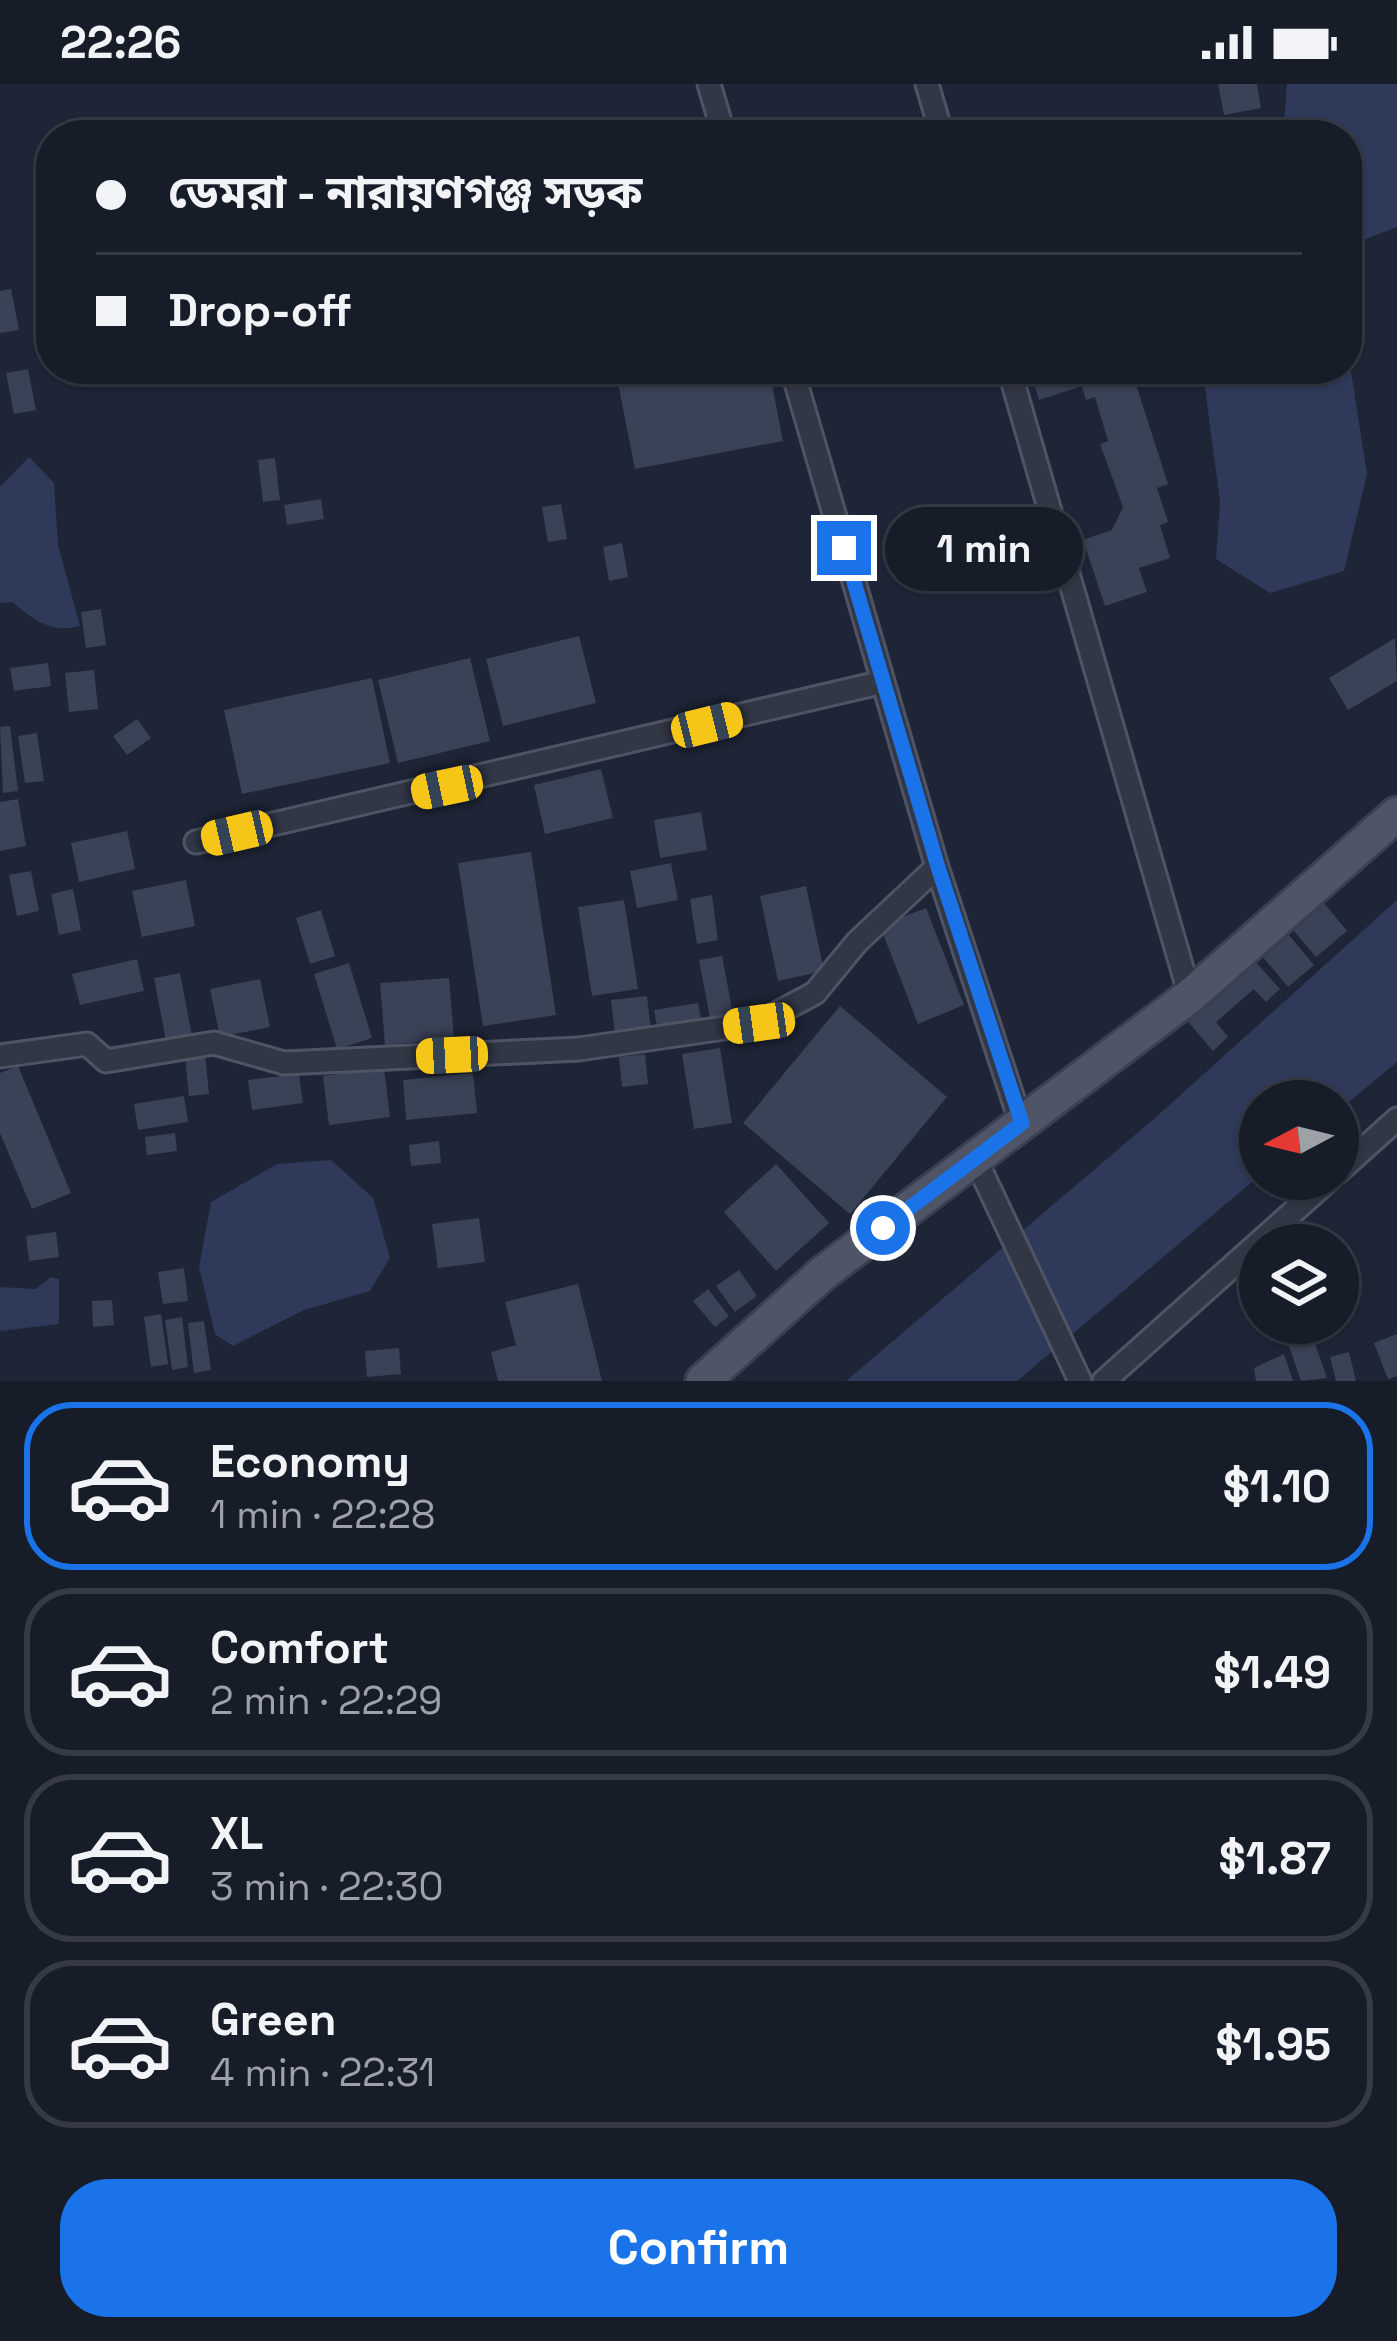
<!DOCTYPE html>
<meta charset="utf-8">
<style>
:root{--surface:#161c28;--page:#1f2530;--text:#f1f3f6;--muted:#9ea1a8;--line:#353a45;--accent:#1a73e8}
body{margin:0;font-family:"Space Grotesk","Noto Sans Bengali",sans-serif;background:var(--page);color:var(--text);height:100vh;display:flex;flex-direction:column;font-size:45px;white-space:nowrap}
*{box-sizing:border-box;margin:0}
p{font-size:39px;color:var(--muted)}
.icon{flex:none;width:66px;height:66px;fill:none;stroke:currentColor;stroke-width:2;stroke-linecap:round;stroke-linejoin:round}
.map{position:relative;height:1297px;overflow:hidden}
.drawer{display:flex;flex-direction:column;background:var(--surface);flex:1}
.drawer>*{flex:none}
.hud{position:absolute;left:36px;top:36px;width:1326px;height:264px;border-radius:48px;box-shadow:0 3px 9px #0004,0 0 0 3px var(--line);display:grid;align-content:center;height:264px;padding:0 60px;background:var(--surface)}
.needle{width:78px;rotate:263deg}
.buttons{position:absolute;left:1239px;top:996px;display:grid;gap:24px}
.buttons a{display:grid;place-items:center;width:120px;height:120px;border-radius:50%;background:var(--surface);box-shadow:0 3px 9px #0004,0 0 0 3px var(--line);font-size:60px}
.end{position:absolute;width:54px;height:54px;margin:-27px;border:15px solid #1a73e8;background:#fff;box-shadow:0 0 0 6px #fff}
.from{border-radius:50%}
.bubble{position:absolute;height:84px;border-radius:42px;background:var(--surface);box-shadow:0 3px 9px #0004,0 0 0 3px var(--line);font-size:39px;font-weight:600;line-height:84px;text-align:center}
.car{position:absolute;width:36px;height:72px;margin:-36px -18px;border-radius:15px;box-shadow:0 0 9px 3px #0007;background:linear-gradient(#f5c518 24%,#345 0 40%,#f5c518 0 76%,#345 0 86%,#f5c518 0)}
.hud b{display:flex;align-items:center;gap:42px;height:114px;font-size:45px}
.hud b+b{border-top:3px solid var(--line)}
.hud i{width:30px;height:30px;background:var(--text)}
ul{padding:21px 0 0;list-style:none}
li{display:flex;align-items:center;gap:36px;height:168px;margin:0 24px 18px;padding:0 36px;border:6px solid var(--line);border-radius:48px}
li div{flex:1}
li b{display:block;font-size:45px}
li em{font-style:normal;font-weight:600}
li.active{border-color:var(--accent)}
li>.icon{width:108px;height:108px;stroke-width:1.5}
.cta{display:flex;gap:24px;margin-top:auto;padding:24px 60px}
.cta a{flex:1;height:138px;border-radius:48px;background:var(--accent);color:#fff;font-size:48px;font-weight:600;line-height:138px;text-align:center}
.status{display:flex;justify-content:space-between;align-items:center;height:84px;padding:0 60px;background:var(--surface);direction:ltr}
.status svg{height:33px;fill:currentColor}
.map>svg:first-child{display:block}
</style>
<div class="status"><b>22:26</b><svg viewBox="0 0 49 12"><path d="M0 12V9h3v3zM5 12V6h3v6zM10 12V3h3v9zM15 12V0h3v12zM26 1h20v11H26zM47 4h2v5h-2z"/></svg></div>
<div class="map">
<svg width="1397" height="1297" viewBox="0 0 1397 1297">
<rect width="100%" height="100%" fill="#1e2536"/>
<!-- water -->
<path fill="#2f3a5b" d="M1287,0h110v143l-50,19v-111h-64z
M1349,275l18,115 -23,97 -74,22 -54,-34 4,-57 -16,-122 41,-11h102z
M29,373l25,26 4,62 22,81c-28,8 -46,-6 -68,-24l-12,1v-116z
M1397,816v162l-59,49v-10h-78v74l-243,206h-171l309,-263z
M331,1076l42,38 17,60 -20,33 -66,19 -71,36 -18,-12 -16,-67 12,-65 66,-38z
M51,1193l8,2v45l-59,7v-44l36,2z"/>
<!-- building -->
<path fill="#3a4257" d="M1218,0h39l4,24 -37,7z
M11,205l8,41 -19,3v-42z
M51,231v32l-11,3 -7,-32z
M28,285l8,41 -22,4 -8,-41z
M691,285h78l14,72 -148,28 -17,-86z
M1030,285l102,3 36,112 -11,4 11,34 -8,3 10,33 -31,10 8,24 -42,14 -22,-66 29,-10 11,-23 -23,-63 8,-3 -13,-44 -9,3 -4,-14 -43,14z
M275,374l5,42 -17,2 -5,-42z
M321,415l3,20 -37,6 -3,-20z
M561,420l6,35 -19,3 -6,-35z
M622,459l6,34 -19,4 -6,-34z
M101,525l5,36 -20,3 -5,-36z
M579,552l17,67 -93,23 -17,-67z
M1395,554l2,43 -49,29 -19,-32z
M470,574l20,83 -92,22 -20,-83z
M48,579l3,23 -37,5 -4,-23z
M94,586l4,39 -29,3 -4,-39z
M372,594l18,85 -148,31 -18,-84z
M137,635l14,19 -24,17 -14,-19z
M10,642l8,65 -15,2 -3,-66z
M37,649l7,48 -19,2 -7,-47z
M601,685l12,49 -68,16 -11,-49z
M18,715l8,47 -26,5v-49z
M701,728l6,38 -47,8 -6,-38z
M127,747l8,38 -56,13 -8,-39z
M531,768l25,163 -73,11 -25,-163z
M671,779l7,37 -41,8 -7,-37z
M31,787l8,40 -22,5 -8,-41z
M186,796l9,46 -53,11 -10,-46z
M806,802l18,85 -46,10 -18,-85z
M73,805l8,41 -22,5 -8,-41z
M712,811l6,45 -21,4 -7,-45z
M1320,814l27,33 -31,26 -28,-33z
M624,816l14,89 -46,7 -14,-89z
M926,824l38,97 -46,19 -38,-98z
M321,826l14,46 -25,8 -14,-46z
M1283,844l31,37 -26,22 -31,-37z
M722,872l11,58 -23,4 -11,-58z
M137,875l7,32 -64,14 -8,-31z
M1253,875l27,30 -14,13 -12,-13 -38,33 12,15 -15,14 -28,-33z
M349,879l23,75 -35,11 -23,-75z
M180,889l12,63 -26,5 -12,-63z
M449,894l5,61 -69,6 -5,-62z
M260,895l10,48 -50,10 -10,-48z
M647,912l4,34 -36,4 -4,-34z
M698,919l4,21 -44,8 -4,-22z
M840,922l107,91 -97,117 -107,-91z
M720,964l12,75 -38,6 -12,-75z
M205,970l4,40 -20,2 -4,-40z
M645,970l3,30 -26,3 -3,-30z
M18,982l53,127 -39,16 -32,-76v-60z
M384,984l6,49 -61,8 -6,-49z
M473,989l4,40 -71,7 -3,-40z
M299,990l4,29 -51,7 -4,-30z
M184,1012l4,26 -50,8 -4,-26z
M175,1049l2,18 -30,4 -2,-18z
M439,1057l2,22 -30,3 -2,-21z
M776,1080l53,59 -53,48 -52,-59z
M479,1134l6,44 -47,6 -6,-44z
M56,1148l3,25 -30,4 -3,-25z
M184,1184l4,33 -25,3 -5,-32z
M739,1186l18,26 -22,16 -19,-26z
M578,1200l24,97h-104l-7,-29 25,-7 -11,-43z
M708,1205l21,27 -14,11 -22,-26z
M112,1216l2,25 -21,2 -1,-26z
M161,1230l7,50 -17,3 -7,-50z
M182,1233l6,50 -16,3 -7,-50z
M204,1237l7,49 -17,3 -6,-50z
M1397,1250v42l-9,3 -14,-36z
M1313,1254l14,40 -26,3 -12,-35z
M399,1264l2,26 -34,3 -2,-26z
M1349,1268l7,29h-20l-6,-24z
M1284,1270l9,27h-37l-2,-13z"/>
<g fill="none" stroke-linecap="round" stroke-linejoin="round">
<!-- street casing -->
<g stroke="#4f5465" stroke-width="27">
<path id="street" d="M709,0l15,51
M927,0l15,51
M792,285l145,498 84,256
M1009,285l181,627
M196,758l687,-160
M0,972l87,-12 19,17 108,-18 70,20 295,-14 180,-26 56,-30 42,-51 80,-75
M975,1074l105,223
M1338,1088l59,-53
M1104,1297l226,-202"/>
</g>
<!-- primary casing -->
<g stroke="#3b4050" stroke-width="39">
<path id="primary" d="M703,1297l119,-107 368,-278 207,-182"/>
</g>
<!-- street -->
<use href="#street" stroke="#323746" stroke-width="21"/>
<!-- primary -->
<use href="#primary" stroke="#4f5567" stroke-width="33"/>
</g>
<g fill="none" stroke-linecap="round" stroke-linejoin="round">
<!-- route -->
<path stroke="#1a73e8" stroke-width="15" d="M844,464l94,319 84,256 -139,105"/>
</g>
</svg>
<div class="buttons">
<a><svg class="needle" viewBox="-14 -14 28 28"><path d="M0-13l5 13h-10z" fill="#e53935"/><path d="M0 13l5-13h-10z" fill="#9ea1a8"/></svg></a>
<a><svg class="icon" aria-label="layers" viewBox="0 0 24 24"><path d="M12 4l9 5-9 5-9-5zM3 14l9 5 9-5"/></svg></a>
</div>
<i class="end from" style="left:883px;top:1144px"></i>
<i class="end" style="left:844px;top:464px"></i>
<div class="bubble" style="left:885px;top:423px;width:198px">1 min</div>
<i class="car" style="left:707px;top:641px;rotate:76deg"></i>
<i class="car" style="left:447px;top:703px;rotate:258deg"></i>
<i class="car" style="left:237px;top:749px;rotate:257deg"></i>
<i class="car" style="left:759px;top:939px;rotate:262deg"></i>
<i class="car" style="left:452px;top:971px;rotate:267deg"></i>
<div class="hud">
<b><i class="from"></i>ডেমরা - নারায়ণগঞ্জ সড়ক</b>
<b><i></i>Drop-off</b>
</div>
</div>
<section class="drawer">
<ul>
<li class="active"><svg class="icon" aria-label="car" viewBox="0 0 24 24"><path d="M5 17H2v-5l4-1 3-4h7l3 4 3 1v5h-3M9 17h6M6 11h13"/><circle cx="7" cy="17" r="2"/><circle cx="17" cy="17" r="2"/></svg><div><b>Economy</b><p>1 min · 22:28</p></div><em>$1.10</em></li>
<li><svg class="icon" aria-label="car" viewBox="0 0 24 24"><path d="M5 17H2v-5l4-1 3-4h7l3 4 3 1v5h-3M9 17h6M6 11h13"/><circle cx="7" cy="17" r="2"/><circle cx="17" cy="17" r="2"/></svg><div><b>Comfort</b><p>2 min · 22:29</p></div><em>$1.49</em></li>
<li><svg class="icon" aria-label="car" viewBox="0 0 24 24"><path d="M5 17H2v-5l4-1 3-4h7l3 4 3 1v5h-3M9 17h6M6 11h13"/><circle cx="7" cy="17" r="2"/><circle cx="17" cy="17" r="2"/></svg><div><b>XL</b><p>3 min · 22:30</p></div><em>$1.87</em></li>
<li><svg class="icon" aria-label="car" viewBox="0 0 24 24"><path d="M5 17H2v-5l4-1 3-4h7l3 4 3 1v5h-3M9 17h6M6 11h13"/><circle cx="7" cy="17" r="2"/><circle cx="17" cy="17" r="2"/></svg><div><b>Green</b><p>4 min · 22:31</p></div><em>$1.95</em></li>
</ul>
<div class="cta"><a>Confirm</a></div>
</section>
